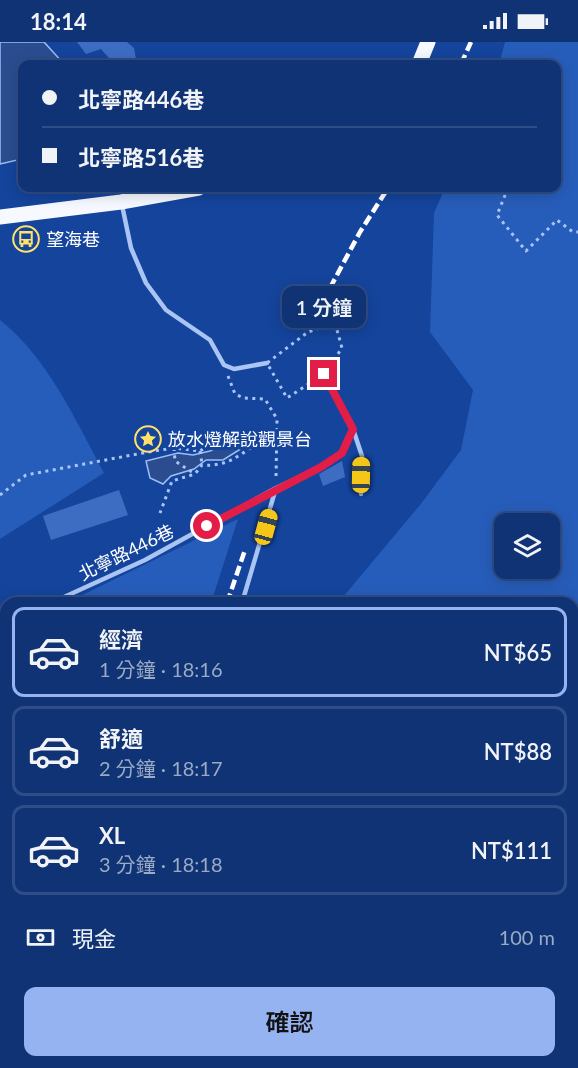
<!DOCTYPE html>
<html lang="zh-TW">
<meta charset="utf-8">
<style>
:root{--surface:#0f3375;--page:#1d3f7d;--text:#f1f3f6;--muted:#9baac5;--line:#2f4e87;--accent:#95b2f1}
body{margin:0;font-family:Lato,"Noto Sans TC",sans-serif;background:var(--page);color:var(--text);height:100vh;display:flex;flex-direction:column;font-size:22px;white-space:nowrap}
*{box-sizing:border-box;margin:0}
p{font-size:20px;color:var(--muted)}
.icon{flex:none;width:33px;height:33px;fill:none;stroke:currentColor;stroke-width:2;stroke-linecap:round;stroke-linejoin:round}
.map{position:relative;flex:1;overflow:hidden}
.side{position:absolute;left:0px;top:555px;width:579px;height:471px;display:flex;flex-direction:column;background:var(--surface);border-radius:18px 18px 0 0;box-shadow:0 3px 15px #0003,0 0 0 2px var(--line)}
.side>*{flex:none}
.guide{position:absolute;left:18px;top:18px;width:543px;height:132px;border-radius:12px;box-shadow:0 3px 15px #0003,0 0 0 2px var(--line);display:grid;align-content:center;height:132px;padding:0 24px;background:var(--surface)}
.tools{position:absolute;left:494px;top:471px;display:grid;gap:12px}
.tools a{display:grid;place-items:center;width:66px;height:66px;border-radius:12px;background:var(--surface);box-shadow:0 3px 15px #0003,0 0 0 2px var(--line);font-size:30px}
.end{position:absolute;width:27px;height:27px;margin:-14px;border:8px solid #e11d48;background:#fff;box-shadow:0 0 0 3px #fff}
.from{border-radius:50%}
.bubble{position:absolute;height:42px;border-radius:12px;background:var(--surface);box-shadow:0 3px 15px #0003,0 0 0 2px var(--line);font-size:20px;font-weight:600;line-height:42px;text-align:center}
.car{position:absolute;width:18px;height:36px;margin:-18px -9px;border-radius:8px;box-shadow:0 0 4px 2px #0007;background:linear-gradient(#f5c518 24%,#345 0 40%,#f5c518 0 76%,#345 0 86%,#f5c518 0)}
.guide b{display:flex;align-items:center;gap:21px;height:57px;font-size:22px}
.guide b+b{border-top:2px solid var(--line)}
.guide i{width:15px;height:15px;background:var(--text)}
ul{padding:10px 0 0;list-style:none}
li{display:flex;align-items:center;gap:18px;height:90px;margin:0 12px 9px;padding:0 12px;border:3px solid var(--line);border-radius:12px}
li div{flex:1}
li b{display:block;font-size:22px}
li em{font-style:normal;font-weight:600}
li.selected{border-color:var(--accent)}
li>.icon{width:54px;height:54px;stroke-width:1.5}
.pay{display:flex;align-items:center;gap:15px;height:66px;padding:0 24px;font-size:22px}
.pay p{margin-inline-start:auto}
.primary-button{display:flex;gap:12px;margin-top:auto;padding:12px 24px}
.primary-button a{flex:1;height:69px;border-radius:12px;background:var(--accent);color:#111;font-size:24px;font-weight:600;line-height:69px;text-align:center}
.status{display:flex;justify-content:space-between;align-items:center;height:42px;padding:0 30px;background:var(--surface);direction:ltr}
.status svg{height:16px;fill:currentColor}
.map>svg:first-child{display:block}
</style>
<div class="status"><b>18:14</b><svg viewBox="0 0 49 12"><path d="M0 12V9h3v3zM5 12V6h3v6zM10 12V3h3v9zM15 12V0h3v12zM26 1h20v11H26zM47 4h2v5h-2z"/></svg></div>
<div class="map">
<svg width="578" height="1026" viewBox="0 0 578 1026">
<rect width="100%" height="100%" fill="#14449c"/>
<!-- green -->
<path fill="#275dba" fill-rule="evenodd" d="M505,0h73v806h-5v-245h-235l82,-98 41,-55 12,-60 -43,-58 4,-119 11,-25h111v-124h-57zM504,482h45v44h-45z
M0,278c48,38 76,101 104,153l-104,66z
M238,477l-27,84h-145z
M6,591v161l-6,-28v-128z
M573,863l5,2v74h-5z
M189,1020h116l-7,6h-108z
M320,1020h129l-2,6h-122z"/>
<!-- water -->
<path fill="#2b4d90" stroke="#9cbef6" stroke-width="1.5" d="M0,0h44l20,22h-42v95l-22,5z
M249,396l3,4 -29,18h-17l-12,9 -23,7 -8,8 -13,-6 -4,-17 32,-8 15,2 17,-4 23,-12z"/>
<!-- building -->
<path fill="#3d6dc3" d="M77,0h50l7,6 3,16h-23l-13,-15 -15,5z
M342,419l3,16 -22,9 -4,-12z
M119,448l9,25 -77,25 -8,-24z
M0,873l6,20v62l-6,1z
M92,1020h56v6h-56z"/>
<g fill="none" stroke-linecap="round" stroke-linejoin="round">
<!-- path -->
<path stroke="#aac5f3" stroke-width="3" stroke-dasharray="3 4.5" stroke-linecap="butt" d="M447,146h3
M508,146l-11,27 29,36 31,-31 16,12h5
M335,281l7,25 -18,26 -37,24 -20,-35 41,-31z
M228,334l7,18 9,4 21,1 12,20 -1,59
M174,406l1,13 20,13
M200,409l2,13
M0,453l26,-20 122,-23 26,-4 26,3 15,-10 40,-7 2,9c-18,13 -31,24 -55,22l-7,9 -23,7 -12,32
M0,615h6
M71,1026l2,-6
M529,1026l1,-6"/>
<!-- service -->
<path stroke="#aac5f3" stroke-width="4.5" d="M122,163l9,43 15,35 20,27 44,30 14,25 10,4 33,-6
M324,332l29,55 9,27 -1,38
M51,561l94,-43 131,-72
M242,561l34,-115 45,-21 21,-14 11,-24
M0,585l6,-3
M0,774l6,27
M0,1000l6,-3
M454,1020l45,6
M406,1026l14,-6"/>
<!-- primary -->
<path stroke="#f6f9ff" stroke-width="15" d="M419,22l9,-22
M0,175l121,-15 78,-14"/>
<!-- rail -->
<path stroke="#fff" stroke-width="4.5" stroke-dasharray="10 4.5" stroke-linecap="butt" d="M461,22l10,-22
M330,246l30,-56 28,-44
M227,561l18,-53
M172,1020l2,6"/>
</g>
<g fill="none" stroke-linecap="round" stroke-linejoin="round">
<!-- route -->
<path stroke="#e11d48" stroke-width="8" d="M207,484l114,-59 21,-14 11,-24 -29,-55"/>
</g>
<!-- icons -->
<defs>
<g id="bus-ring" transform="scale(1.35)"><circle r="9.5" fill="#14449c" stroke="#ffe16c" stroke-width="1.5"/><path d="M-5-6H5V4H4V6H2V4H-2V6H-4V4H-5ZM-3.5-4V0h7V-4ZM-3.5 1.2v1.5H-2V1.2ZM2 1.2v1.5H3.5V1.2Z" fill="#ffe16c"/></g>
<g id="sight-ring" transform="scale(1.35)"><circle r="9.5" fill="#14449c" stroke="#ffe16c" stroke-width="1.5"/><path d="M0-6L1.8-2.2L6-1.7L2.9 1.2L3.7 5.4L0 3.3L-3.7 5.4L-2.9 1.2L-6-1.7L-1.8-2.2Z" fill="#ffe16c"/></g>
</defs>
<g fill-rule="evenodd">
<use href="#bus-ring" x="26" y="197"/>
<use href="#sight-ring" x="148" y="397"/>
</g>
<g text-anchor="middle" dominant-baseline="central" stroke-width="6" stroke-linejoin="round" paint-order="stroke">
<!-- poi labels -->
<g font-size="18" fill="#fff" stroke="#14449c" text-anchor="start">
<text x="46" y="197">望海巷</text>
<text x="168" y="397">放水燈解說觀景台</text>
</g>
<!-- street labels -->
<g font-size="18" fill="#fff" stroke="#14449c">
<text transform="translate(126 510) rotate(-26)">北寧路446巷</text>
</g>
</g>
</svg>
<div class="tools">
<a><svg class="icon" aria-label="layers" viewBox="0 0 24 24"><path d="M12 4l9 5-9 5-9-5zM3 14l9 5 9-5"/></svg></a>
</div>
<i class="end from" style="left:207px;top:484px"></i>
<i class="end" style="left:324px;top:332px"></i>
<div class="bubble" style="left:282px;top:244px;width:84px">1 分鐘</div>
<i class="car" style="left:361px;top:433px;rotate:1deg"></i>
<i class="car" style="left:266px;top:485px;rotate:15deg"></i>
<div class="guide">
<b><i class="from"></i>北寧路446巷</b>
<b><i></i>北寧路516巷</b>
</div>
<section class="side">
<ul>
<li class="selected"><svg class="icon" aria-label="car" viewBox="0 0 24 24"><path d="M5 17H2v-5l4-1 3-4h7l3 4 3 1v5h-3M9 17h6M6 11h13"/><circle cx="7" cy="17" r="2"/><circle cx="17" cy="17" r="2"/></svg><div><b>經濟</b><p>1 分鐘 · 18:16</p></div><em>NT$65</em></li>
<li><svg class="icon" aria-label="car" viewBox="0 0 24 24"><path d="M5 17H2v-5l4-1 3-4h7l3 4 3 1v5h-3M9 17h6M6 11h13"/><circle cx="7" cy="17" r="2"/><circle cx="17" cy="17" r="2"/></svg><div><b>舒適</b><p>2 分鐘 · 18:17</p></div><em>NT$88</em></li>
<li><svg class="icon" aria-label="car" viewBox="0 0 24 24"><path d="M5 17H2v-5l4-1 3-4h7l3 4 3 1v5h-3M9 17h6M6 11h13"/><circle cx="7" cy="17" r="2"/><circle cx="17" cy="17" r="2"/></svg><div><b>XL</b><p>3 分鐘 · 18:18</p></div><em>NT$111</em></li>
</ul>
<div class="pay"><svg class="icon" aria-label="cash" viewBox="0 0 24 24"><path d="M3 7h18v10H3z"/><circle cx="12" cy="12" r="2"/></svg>現金<p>100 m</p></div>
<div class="primary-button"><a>確認</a></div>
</section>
</div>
